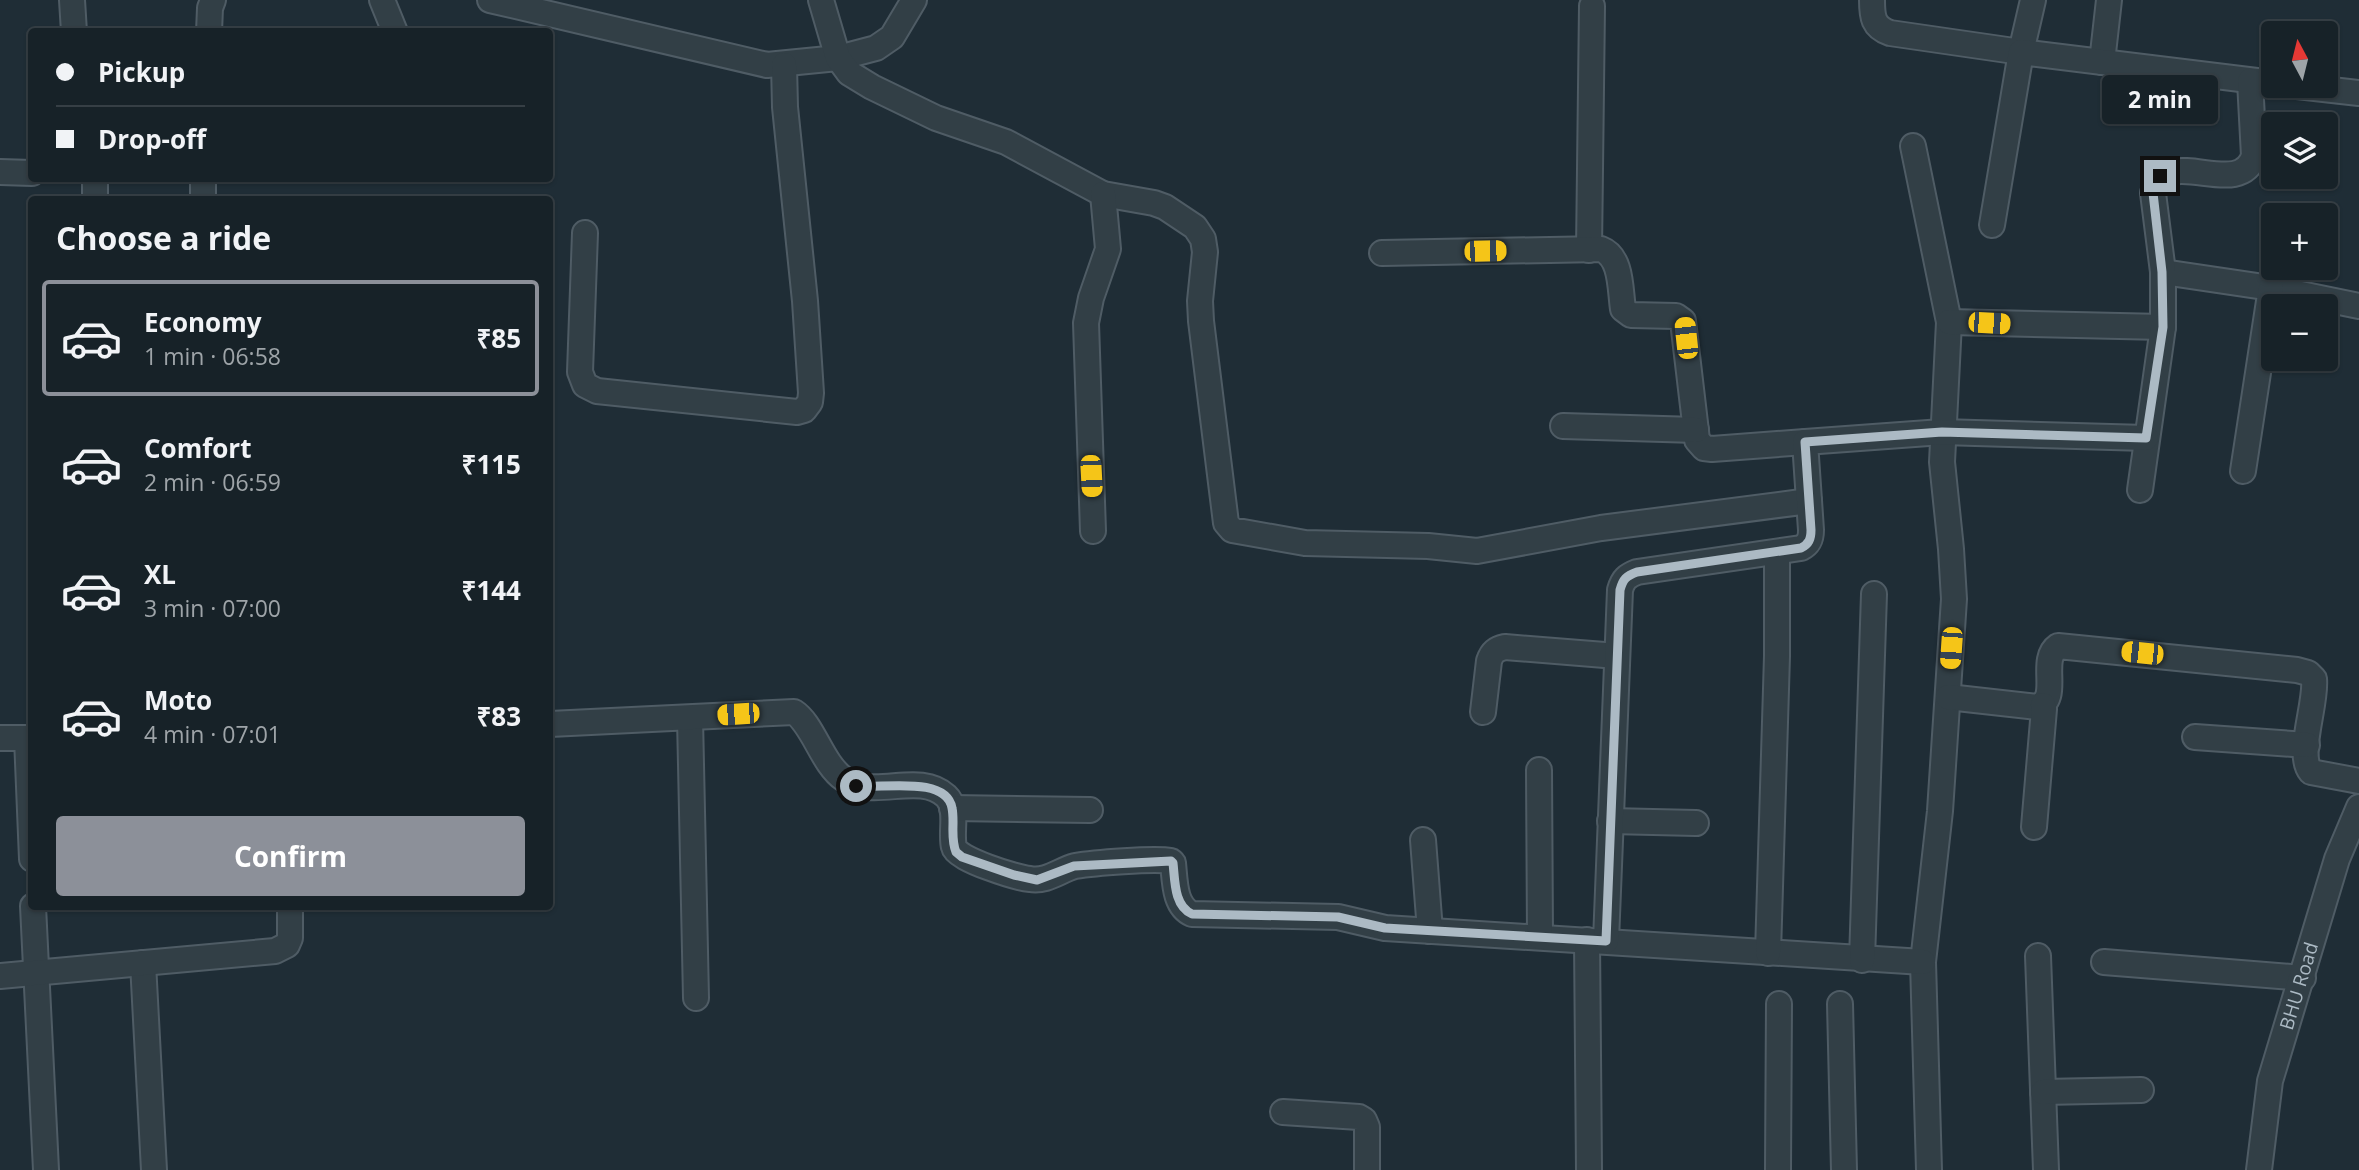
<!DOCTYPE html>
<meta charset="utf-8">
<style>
:root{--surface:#172228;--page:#202a30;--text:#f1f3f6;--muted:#9ea4a8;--line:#363f45;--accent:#8c9099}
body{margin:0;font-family:"Open Sans",sans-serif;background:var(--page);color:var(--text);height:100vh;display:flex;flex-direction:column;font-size:26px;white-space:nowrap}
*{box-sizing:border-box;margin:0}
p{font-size:23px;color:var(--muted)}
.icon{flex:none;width:38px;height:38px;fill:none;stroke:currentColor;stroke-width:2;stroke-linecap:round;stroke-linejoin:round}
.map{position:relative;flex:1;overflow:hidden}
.details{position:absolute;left:28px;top:196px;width:525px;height:714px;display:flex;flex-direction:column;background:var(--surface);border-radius:7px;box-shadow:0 2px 5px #0004,0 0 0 2px var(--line)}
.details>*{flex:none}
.hud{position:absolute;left:28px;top:28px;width:525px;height:154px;border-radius:7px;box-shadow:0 2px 5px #0004,0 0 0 2px var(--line);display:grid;align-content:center;height:154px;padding:0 28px;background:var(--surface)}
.needle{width:46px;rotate:353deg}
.tools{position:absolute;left:2261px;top:21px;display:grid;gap:14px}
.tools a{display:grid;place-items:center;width:77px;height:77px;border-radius:7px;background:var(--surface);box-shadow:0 2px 5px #0004,0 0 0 2px var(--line);font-size:35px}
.end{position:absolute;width:32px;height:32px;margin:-16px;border:9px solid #acbac4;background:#111;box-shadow:0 0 0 4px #111}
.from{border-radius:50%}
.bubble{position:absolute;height:49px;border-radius:7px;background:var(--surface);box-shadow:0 2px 5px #0004,0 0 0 2px var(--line);font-size:23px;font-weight:700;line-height:49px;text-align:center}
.car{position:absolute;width:21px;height:42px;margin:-21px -10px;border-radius:9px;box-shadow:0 0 5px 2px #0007;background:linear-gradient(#f5c518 24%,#345 0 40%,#f5c518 0 76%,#345 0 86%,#f5c518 0)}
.hud b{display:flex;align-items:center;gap:24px;height:66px;font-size:26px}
.hud b+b{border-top:2px solid var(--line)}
.hud i{width:18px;height:18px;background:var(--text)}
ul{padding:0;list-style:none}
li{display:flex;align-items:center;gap:21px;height:116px;margin:0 14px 10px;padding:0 14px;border:4px solid transparent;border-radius:7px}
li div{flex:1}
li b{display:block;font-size:26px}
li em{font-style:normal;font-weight:700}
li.on{border-color:var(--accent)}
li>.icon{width:63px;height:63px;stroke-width:1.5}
h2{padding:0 28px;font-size:32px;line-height:84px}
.button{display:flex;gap:14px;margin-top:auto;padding:14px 28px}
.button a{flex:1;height:80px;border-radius:7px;background:var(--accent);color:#fff;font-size:28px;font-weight:700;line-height:80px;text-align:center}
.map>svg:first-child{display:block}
</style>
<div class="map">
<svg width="2359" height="1170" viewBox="0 0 2359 1170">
<rect width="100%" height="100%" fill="#1f2d36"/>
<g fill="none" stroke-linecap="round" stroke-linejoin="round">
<!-- minor casing -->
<g stroke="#4f5c65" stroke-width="28">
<g id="minor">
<path d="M72,0l2,32"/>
<path d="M382,0l13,32"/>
<path d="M490,0l277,65 71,-7 38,-10 16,-11 22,-37"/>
<path d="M821,0l17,58 11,15 23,14 64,31 70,24 97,52 51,9 11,4 30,20 8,12 2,13 -5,49 1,20 25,202 6,7 73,13 123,3 49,5 124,-23 208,-27"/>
<path d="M1872,0c0,17 1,27 18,33l131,19 12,-52"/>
<path d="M209,32l1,-24 3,-8"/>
<path d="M2102,62l7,-62"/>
<path d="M2297,86l62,7"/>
<path d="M1913,146l36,176 -7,140 9,87 3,50 -14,212 -17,151 6,208"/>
<path d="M0,172l32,1"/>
<path d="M95,178v22"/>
<path d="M203,200v-22"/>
<path d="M1992,225l29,-173 252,31"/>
<path d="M585,233l-5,139 5,13 12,6 200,21 7,-2 6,-8 1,-9 -6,-92 -20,-194 -1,-42"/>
<path d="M1589,250l3,-244"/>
<path d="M1382,253l219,-4c21,8 19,40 22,60l8,6 45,1 7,5 14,119 7,8 8,1 93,-7"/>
<path d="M2163,272l108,16 88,18"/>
<path d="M1949,322l214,5v-55l-10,-79c11,-51 86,9 101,-37l-4,-75"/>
<path d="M1563,426l133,4"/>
<path d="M2243,471l28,-183"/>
<path d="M2140,490l23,-163"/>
<path d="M1093,531l-7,-208 5,-25 17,-49 -5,-55"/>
<path d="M1948,697l89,10c25,-8 1,-47 21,-61l239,24 11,3 6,6c3,24 -18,76 -3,93l48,9"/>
<path d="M1483,712l6,-51c3,-9 7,-12 16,-14l112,9"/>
<path d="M690,718l6,280"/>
<path d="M550,724l244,-12c19,12 28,52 50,67 30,21 75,-8 102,17 13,12 4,36 8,51 2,12 63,31 76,32 17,3 30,-9 45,-13 18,-3 79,-8 96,-5l2,2c2,18 1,43 19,51l146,3 47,11 538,34"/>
<path d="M32,737l-5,1 5,121"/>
<path d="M2195,737l112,8"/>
<path d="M0,738h27"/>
<path d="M1539,770l1,167"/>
<path d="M952,808l138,2"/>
<path d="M1610,821l86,2"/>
<path d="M2034,827l10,-118 -1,-4"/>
<path d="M1423,840l7,91"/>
<path d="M33,906l13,264"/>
<path d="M1587,940l2,230"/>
<path d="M1606,941l14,-351c3,-11 7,-14 17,-18l164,-24c8,-4 10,-9 10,-18l-6,-88 137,-10 204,6"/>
<path d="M1768,953l9,-297v-104"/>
<path d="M2038,956l8,214"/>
<path d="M1862,960l12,-366"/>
<path d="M2104,962l199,16"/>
<path d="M143,963l11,207"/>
<path d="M0,976l275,-25 12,-6 3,-7v-32"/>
<path d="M1840,1004l4,166"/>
<path d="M2043,1092l98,-2"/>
<path d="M1283,1112l76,5 5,3 3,7v43"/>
<path d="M1778,1170l1,-166"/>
<path id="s1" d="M2259,1170l11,-89 67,-222 22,-52"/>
</g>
</g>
<!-- minor -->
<use href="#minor" stroke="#323f46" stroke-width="24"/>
</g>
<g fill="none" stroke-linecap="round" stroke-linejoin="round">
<!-- route -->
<path stroke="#acbac4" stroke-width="9" d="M856,786c25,3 90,-11 96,22 3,14 -2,30 4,44l6,5 52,18 23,5 37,-14 97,-5 2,2c2,18 1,43 19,51l146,3 47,11 221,13 14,-351c3,-11 6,-14 17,-18l164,-24c8,-4 10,-9 10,-18l-6,-88 137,-10 204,6 17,-111 -1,-55 -9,-79 2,-9 5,-8"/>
</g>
<g text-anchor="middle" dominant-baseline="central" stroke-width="5" stroke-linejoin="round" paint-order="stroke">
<!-- street labels -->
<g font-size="19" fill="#acbac4" stroke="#18232a">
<text stroke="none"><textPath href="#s1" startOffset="189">BHU Road</textPath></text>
</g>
</g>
</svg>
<div class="tools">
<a><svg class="needle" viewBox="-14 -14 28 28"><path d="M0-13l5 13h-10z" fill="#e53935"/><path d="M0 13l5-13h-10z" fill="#9ea4a8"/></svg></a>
<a><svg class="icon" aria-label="layers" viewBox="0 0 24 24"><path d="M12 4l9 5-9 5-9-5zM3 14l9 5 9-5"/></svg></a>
<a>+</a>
<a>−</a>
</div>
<i class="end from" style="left:856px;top:786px"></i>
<i class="end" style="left:2160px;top:176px"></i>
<div class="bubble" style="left:2102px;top:75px;width:116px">2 min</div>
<i class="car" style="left:1485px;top:251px;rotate:89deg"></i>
<i class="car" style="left:1989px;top:323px;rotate:93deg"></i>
<i class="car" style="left:1686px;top:338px;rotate:354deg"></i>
<i class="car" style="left:1091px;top:476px;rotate:177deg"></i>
<i class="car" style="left:1951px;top:648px;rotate:184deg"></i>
<i class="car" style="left:2142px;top:653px;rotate:276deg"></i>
<i class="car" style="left:738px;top:714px;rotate:266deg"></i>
<div class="hud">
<b><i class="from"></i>Pickup</b>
<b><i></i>Drop-off</b>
</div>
<section class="details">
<h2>Choose a ride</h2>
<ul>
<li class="on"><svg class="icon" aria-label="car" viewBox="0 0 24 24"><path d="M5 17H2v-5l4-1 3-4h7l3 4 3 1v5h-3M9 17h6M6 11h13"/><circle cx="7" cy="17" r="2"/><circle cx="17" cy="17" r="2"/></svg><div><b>Economy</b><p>1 min · 06:58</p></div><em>₹85</em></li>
<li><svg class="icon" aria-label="car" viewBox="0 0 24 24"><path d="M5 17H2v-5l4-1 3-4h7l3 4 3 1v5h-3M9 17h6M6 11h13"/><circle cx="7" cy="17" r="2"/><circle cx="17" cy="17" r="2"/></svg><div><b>Comfort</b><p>2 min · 06:59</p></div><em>₹115</em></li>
<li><svg class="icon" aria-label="car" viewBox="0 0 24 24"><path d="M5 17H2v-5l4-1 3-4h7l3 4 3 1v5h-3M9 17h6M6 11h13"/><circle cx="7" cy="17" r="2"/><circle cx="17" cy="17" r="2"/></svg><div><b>XL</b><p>3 min · 07:00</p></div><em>₹144</em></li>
<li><svg class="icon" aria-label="car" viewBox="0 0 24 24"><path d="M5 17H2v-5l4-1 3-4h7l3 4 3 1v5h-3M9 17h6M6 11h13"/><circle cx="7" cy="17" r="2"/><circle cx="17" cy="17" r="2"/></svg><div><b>Moto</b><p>4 min · 07:01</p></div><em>₹83</em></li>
</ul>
<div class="button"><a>Confirm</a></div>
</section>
</div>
